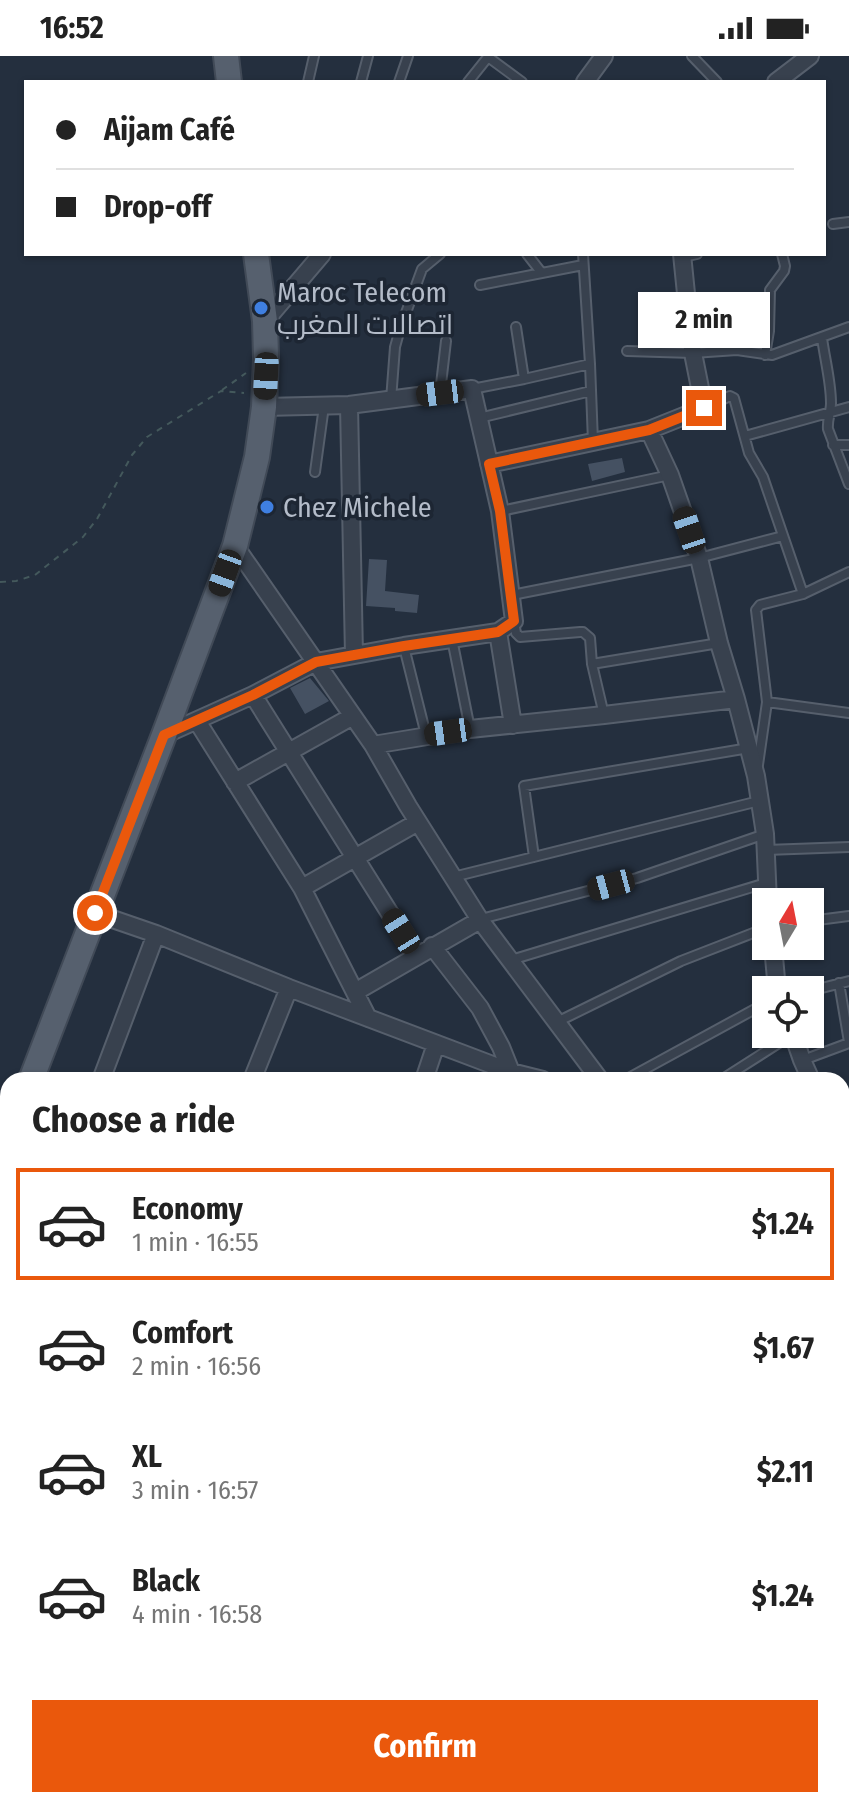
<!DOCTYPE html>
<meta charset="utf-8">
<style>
:root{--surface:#fff;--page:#f6f6f6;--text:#222;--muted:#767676;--line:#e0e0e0;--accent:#ea580c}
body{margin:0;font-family:"Fira Sans Condensed",Cairo,sans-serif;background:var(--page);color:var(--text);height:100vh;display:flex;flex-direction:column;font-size:30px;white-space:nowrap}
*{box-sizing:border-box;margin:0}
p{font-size:26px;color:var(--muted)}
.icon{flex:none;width:44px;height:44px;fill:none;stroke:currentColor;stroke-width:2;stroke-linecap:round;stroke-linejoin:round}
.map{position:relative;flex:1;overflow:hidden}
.sheet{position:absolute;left:0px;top:1016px;width:850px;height:736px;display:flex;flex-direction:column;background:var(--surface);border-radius:24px 24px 0 0;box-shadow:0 2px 6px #0004}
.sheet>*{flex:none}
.top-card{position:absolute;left:24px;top:24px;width:802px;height:176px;border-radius:0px;box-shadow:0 2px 6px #0004;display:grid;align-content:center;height:176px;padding:0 32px;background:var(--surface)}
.needle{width:52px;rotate:10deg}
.controls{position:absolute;left:752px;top:832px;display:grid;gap:16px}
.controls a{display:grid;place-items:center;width:72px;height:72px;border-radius:0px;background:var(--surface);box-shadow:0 2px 6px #0004;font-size:40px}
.end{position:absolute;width:36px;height:36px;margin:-18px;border:10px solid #ea580c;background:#fff;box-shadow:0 0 0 4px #fff}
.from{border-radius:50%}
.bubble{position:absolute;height:56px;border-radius:0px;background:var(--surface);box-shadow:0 2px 6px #0004;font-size:26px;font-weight:700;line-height:56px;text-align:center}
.car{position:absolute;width:24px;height:48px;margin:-24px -12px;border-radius:10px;box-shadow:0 0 6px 2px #0007;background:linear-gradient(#222 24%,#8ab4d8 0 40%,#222 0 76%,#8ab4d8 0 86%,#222 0)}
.top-card b{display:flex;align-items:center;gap:28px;height:76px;font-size:30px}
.top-card b+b{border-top:2px solid var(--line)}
.top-card i{width:20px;height:20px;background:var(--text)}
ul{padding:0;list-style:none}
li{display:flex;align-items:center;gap:24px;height:112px;margin:0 16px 12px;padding:0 16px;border:4px solid transparent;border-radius:0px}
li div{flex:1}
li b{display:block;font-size:30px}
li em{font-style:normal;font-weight:700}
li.current{border-color:var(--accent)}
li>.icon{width:72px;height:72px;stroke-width:1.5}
h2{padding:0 32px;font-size:36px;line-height:96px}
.primary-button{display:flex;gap:16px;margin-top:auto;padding:16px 32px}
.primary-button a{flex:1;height:92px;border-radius:0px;background:var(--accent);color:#fff;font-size:32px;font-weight:700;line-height:92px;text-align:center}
.status{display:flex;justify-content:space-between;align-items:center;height:56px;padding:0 40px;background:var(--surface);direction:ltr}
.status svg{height:22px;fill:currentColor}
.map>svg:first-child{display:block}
</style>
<div class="status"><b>16:52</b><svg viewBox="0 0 49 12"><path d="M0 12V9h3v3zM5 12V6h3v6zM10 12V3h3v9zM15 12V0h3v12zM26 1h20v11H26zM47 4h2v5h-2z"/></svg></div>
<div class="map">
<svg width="849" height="1752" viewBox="0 0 849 1752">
<rect width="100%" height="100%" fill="#242f3e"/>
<!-- green -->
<path fill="#263c3f" d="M507,1744h89l-9,8h-74z"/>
<!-- building -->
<path fill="#455162" d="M622,402l3,14 -33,9 -4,-17z
M369,503l18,1 -2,31 34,4 -2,18 -22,-2v-3l-29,-2z
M310,622l19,23 -24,13 -15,-26z"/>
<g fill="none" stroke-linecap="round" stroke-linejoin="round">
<!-- service casing -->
<g stroke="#565f6c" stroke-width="12">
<path id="service" d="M489,0l-1,1 34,25
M692,0l25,26
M308,26l6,-26
M361,26l7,-26
M399,26l9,-26
M468,26l20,-25
M833,168l16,-2
M527,198l14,18
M583,198l7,110 3,78
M683,201l14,-3
M480,229l103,-20
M822,282c3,22 9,44 9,65 0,9 -4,17 -3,26l21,55
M627,295l66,2 44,-3 35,5 77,-28
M765,299l4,-24 1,-41 14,-19 1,-5 -3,-12
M524,323l66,-15
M472,333l52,-10 -8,-52
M440,337l6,-52
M391,344l4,-53 5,-18 22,-60 18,-15
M704,352l26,-12 4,2 15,55 14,24 40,117 46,-22
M479,362l112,-27
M745,380l104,-29
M833,389h16
M315,416l9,-66
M501,455l169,-36
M512,539l187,-37 84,-22
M514,566l2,11 4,4 60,-5h3l7,6 2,26 12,51
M452,583l18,90
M404,591l22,88
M592,608l127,-21
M767,646l82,11
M758,709l9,-63 -11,-92 4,-5 43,-11
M766,794l83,-3
M534,801l-10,-71 225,-38
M453,821l306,-76
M481,863l156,-41 128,-44
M810,865l39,-5
M511,904l255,-77
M839,927l10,59
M810,935l39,-10
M557,966l124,-61 85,-33
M803,1004l46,-17
M625,1024l141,-77
M721,1024l72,-46
M842,1135l7,-4
M842,1220l7,-4
M842,1285l7,-4
M842,1343l7,-3
M0,1735l8,2
M43,1744l40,8"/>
</g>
<!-- minor casing -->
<g stroke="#565f6c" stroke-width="20">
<path id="minor" d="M585,26l19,-26
M776,26l34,-26
M265,265l57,-67
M349,349l5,250
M649,374l21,45 29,83 20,85 17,56
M489,408l160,-34 55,-22 -13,-65 -9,-89
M235,490l138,199 35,61 72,114 120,160
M498,576l15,93
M253,639l163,260
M197,665l105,167 66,130
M164,679l89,-40 63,-33 88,-16 94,-14 16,-11 -14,-110 -28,-122 -123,16 -85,2
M373,689l97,-16 134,-14 132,-16 20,77 9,58 3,68
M235,726l118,-66
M302,832l116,-66
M95,857l61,21 133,54 222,84 32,8
M432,890l48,62 21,39 10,25
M773,890l4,44
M355,936l125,-72
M793,978l9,26 9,20
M101,1024l55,-146
M252,1024l37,-92
M424,1024l12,-36
M842,1080l7,-3
M842,1092l7,18
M0,1282l8,-20
M842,1374l7,11
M0,1452l8,-21
M0,1503l8,3
M0,1659l8,2
M436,1744l8,8
M90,1752l2,-8
M197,1752l2,-8
M303,1752l1,-8"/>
</g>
<!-- tertiary casing -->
<g stroke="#565f6c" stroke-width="24">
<path id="tertiary" d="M842,1591l7,-7
M842,1635l7,-5
M656,1752l9,-8
M695,1752l10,-8"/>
</g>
<!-- primary casing -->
<g stroke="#414a57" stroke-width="28">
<path id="primary" d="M226,0l3,26
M31,1024l133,-345 71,-189 22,-89 7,-50 2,-49 -1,-37 -9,-67
M0,1106l8,-21"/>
</g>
<!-- path -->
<path stroke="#44595c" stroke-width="2" stroke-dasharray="6 6" stroke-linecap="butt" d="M222,334l24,-17
M0,526l16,-1 19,-6 48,-38 14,-18 35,-64 15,-18 74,-46 23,2"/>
<!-- service -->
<use href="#service" stroke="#38414e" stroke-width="8"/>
<!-- minor -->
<use href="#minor" stroke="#38414e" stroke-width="16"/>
<!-- tertiary -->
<use href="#tertiary" stroke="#38414e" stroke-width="20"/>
<!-- primary -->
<use href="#primary" stroke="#56606e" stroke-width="24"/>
</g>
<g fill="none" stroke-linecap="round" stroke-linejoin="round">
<!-- route -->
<path stroke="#ea580c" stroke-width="10" d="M95,857l69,-178 89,-40 63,-33 88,-16 94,-14 16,-11 -14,-110 -11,-47 160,-34 55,-22"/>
</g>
<!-- markers -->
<g fill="#3f7fe0" stroke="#1d2633" stroke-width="3">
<circle cx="261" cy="252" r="8"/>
<circle cx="267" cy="451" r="8"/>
</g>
<g text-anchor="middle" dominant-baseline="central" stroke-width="7" stroke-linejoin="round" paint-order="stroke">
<!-- poi labels -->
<g font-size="28" fill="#b4bcc9" stroke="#1d2633" text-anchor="start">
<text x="277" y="236">Maroc Telecom<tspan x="277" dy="32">اتصالات المغرب</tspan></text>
<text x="283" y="451">Chez Michele</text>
</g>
</g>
</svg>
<div class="controls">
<a><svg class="needle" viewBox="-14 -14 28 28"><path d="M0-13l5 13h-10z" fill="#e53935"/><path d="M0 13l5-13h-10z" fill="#767676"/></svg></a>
<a><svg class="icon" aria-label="locate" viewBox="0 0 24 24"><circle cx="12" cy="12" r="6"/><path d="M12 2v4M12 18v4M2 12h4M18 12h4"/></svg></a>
</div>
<i class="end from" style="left:95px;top:857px"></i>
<i class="end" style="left:704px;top:352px"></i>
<div class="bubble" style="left:638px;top:236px;width:132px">2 min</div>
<i class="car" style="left:266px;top:320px;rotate:183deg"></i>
<i class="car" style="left:440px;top:337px;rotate:263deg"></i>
<i class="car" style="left:689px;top:474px;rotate:341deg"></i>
<i class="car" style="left:225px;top:517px;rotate:200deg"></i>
<i class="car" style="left:448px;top:676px;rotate:262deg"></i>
<i class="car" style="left:611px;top:829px;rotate:255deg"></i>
<i class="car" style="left:401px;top:875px;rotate:328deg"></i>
<div class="top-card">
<b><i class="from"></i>Aijam Café</b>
<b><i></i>Drop-off</b>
</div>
<section class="sheet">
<h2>Choose a ride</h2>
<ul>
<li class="current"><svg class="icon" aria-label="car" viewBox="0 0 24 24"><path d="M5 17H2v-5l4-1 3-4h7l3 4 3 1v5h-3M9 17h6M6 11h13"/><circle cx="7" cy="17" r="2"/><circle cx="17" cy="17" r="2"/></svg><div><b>Economy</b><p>1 min · 16:55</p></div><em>$1.24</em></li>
<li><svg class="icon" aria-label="car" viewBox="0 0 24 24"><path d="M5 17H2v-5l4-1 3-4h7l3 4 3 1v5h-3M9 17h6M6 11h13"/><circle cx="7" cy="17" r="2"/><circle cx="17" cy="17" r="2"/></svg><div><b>Comfort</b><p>2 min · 16:56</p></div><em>$1.67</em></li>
<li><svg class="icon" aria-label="car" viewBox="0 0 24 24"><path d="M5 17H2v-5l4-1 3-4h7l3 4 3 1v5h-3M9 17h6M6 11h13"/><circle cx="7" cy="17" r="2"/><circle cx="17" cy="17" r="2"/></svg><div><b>XL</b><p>3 min · 16:57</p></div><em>$2.11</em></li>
<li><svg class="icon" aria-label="car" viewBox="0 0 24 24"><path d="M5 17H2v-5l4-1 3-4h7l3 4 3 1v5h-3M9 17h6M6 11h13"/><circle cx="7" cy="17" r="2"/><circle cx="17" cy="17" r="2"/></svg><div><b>Black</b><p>4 min · 16:58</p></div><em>$1.24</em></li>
</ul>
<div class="primary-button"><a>Confirm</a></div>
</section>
</div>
